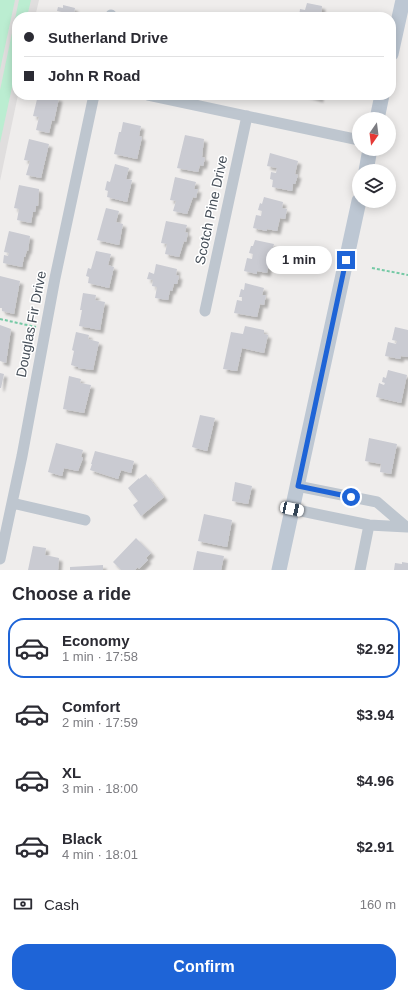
<!DOCTYPE html>
<meta charset="utf-8">
<style>
:root{--surface:#fff;--page:#f2f2f3;--text:#2b2b33;--muted:#7c7c81;--line:#e1e1e2;--accent:#1e64d7}
body{margin:0;font-family:Arial,sans-serif;background:var(--page);color:var(--text);height:100vh;display:flex;flex-direction:column;font-size:15px;white-space:nowrap}
*{box-sizing:border-box;margin:0}
p{font-size:13px;color:var(--muted)}
.icon{flex:none;width:22px;height:22px;fill:none;stroke:currentColor;stroke-width:2;stroke-linecap:round;stroke-linejoin:round}
.map{position:relative;height:570px;overflow:hidden}
.details{display:flex;flex-direction:column;background:var(--surface);flex:1}
.details>*{flex:none}
.top-card{position:absolute;left:12px;top:12px;width:384px;height:88px;border-radius:16px;box-shadow:0 2px 10px #0003;display:grid;align-content:center;height:88px;padding:0 12px;background:var(--surface)}
.needle{width:26px;rotate:194deg}
.buttons{position:absolute;left:352px;top:112px;display:grid;gap:8px}
.buttons a{display:grid;place-items:center;width:44px;height:44px;border-radius:50%;background:var(--surface);box-shadow:0 2px 10px #0003;font-size:20px}
.end{position:absolute;width:18px;height:18px;margin:-9px;border:5px solid #1e64d7;background:#fff;box-shadow:0 0 0 2px #fff}
.from{border-radius:50%}
.bubble{position:absolute;height:28px;border-radius:14px;background:var(--surface);box-shadow:0 2px 10px #0003;font-size:13px;font-weight:700;line-height:28px;text-align:center}
.car{position:absolute;width:12px;height:24px;margin:-12px -6px;border-radius:5px;box-shadow:0 0 3px 1px #0007;background:linear-gradient(#fff 24%,#345 0 40%,#fff 0 76%,#345 0 86%,#fff 0)}
.top-card b{display:flex;align-items:center;gap:14px;height:38px;font-size:15px}
.top-card b+b{border-top:1px solid var(--line)}
.top-card i{width:10px;height:10px;background:var(--text)}
ul{padding:0;list-style:none}
li{display:flex;align-items:center;gap:12px;height:60px;margin:0 8px 6px;padding:0 4px;border:2px solid transparent;border-radius:16px}
li div{flex:1}
li b{display:block;font-size:15px}
li em{font-style:normal;font-weight:700}
li.active{border-color:var(--accent)}
li>.icon{width:36px;height:36px;stroke-width:1.5}
h2{padding:0 12px;font-size:18px;line-height:48px}
.pay{display:flex;align-items:center;gap:10px;height:44px;padding:0 12px;font-size:15px}
.pay p{margin-inline-start:auto}
.action{display:flex;gap:8px;margin-top:auto;padding:8px 12px}
.action a{flex:1;height:46px;border-radius:16px;background:var(--accent);color:#fff;font-size:16px;font-weight:700;line-height:46px;text-align:center}
.map>svg:first-child{display:block}
</style>
<div class="map">
<svg width="408" height="570" viewBox="0 0 408 570">
<defs>
<filter id="shadow"><feDropShadow dx="3.5" dy="3.5" stdDeviation="1" flood-color="#0004"/></filter>
</defs>
<rect width="100%" height="100%" fill="#efedec"/>
<!-- education -->
<path fill="#e0dede" d="M0,0h39l-4,17h-18v78h1l-18,86z"/>
<!-- green -->
<path fill="#bbedd1" d="M0,0h15l-15,70z
M19,0h12l-4,17h-10v47l-17,79v-53z"/>
<!-- building -->
<path fill="#cacbd2" filter="url(#shadow)" d="M307,3l15,3 -1,11h-22l1,-8 5,1z
M63,5l12,3 -2,9h-12l1,-5 -5,-1 1,-4 5,1z
M38,95h9l12,3 -5,23 -2,-1 -3,13 -13,-3 3,-13 -6,-1z
M306,95h14v4z
M123,122l18,4 -2,10 3,1 -5,22 -23,-5 5,-22h2z
M185,135l19,4 -2,18 3,1 -2,8 -3,-1 -2,7 -21,-4z
M29,139l20,5 -8,34 -15,-3 4,-14 -6,-1z
M270,153l28,8 -3,13 3,1 -3,9h-2l-1,7 -20,-4 1,-7 -3,-1 1,-7 5,1 1,-5 -10,-2z
M115,164l14,4 -3,11 6,1 -5,22 -20,-5 1,-6 -3,-1 2,-9 3,1z
M175,177l21,5 -2,7h4l-2,9 -3,-1 -6,17 -14,-3 3,-10 -6,-1z
M19,185l20,4 -1,17h-2l-1,6h-2l-2,11 -14,-3 2,-11 -5,-1z
M264,197l19,5 -1,6 5,1 -2,10 -5,-1 -3,13 -10,-2v2l-14,-3 3,-13 5,1 1,-5 -4,-1 2,-7 2,1z
M106,208l13,3 -3,11 7,2 -4,21 -22,-5z
M166,221l21,4 -2,7 3,1 -2,9 -2,-1 -5,16 -14,-3 2,-10 -6,-1z
M9,231l21,5 -2,15 -1,-1 -2,7h-1l-2,10 -19,-4 1,-8 4,1 1,-3 -5,-1z
M255,240l19,4 -2,7 3,1 -2,9 -3,-1 -3,13 -10,-2v3l-13,-3 3,-13 5,1 1,-5 -4,-1 2,-7h2z
M96,251l15,3 -3,11 6,2 -5,21 -21,-5 1,-6 -3,-1 2,-8 3,1z
M156,264l21,5 -1,6 3,1 -2,8h-3l-2,7 -2,-1 -2,10 -13,-2 2,-11 -5,-1 1,-6 -6,-1 2,-7 5,2z
M0,276l20,5 -6,33 -12,-3v-3h-2z
M245,283l19,5 -2,7h4l-2,10 -4,-1 -3,13 -23,-4 3,-13 5,1v-4h-3l2,-8 3,1z
M83,293l13,2 -1,5 10,2 -5,28 -21,-4 3,-16h-2z
M0,325l11,4 -5,34 -6,-2z
M245,326l19,4v4l4,1 -4,18 -22,-5 -5,23 -14,-2 8,-37 12,2z
M395,327l13,3v27l-7,-1 -1,3 -15,-3 3,-14 8,2 1,-3 -5,-1z
M76,332l13,3 -1,4 11,3 -6,28 -15,-2v-1l-7,-2 3,-14 -2,-1z
M388,370l19,5 -6,28 -25,-6 3,-14 5,2 1,-2 -3,-1 1,-5 3,1z
M0,373l4,1 -3,14h-1z
M69,376l12,3 -1,4 11,2 -7,28 -21,-4z
M200,415l15,3 -8,33 -15,-4z
M369,438l28,6 -6,30 -11,-2 1,-8 -16,-3z
M56,443l27,7 -2,7 2,1 -5,13 -14,-3 -2,8 -14,-4z
M95,451l39,10 -3,12 -10,-3 -3,9 -28,-9 2,-6h-1z
M146,474l18,23 -23,19 -8,-11 5,-4 -10,-13 11,-10v1z
M235,482l17,4 -4,18 -16,-3z
M204,514l28,6 -5,27 -29,-6z
M136,538l15,15 -5,5 2,2 -9,9 -1,-2 -3,3h-14l-8,-8z
M33,546l13,2 -1,7 14,3 -1,12h-30z
M197,551l27,5 -3,14h-28z
M402,562l6,1v7h-14l1,-7 7,1z
M103,565v5h-33v-3z"/>
<g fill="none" stroke-linecap="round" stroke-linejoin="round">
<!-- path -->
<path stroke="#75c9a5" stroke-width="2" stroke-dasharray="3 2" stroke-linecap="butt" d="M372,268l36,7
M0,319l36,8"/>
<!-- minor -->
<path stroke="#bec6cf" stroke-width="11" d="M110,17l1,-2
M148,95l211,45
M205,311l42,-195
M297,486l80,16 28,24
M12,503l73,17
M292,509l77,16 38,2
M0,559l22,-103 33,-178 39,-183
M360,570l9,-45"/>
<!-- secondary -->
<path stroke="#bdc7d3" stroke-width="15" d="M391,54l12,-54
M377,119l5,-24
M366,171l4,-22
M279,570l80,-369"/>
</g>
<g fill="none" stroke-linecap="round" stroke-linejoin="round">
<!-- route -->
<path stroke="#1e64d7" stroke-width="5" d="M346,260l-48,226 53,11"/>
</g>
<g text-anchor="middle" dominant-baseline="central" stroke-width="3" stroke-linejoin="round" paint-order="stroke">
<!-- street labels -->
<g font-size="14" fill="#464f59" stroke="#fff">
<text transform="translate(211 210) rotate(-78)">Scotch Pine Drive</text>
<text transform="translate(31 324) rotate(-79)">Douglas Fir Drive</text>
</g>
</g>
</svg>
<div class="buttons">
<a><svg class="needle" viewBox="-14 -14 28 28"><path d="M0-13l5 13h-10z" fill="#e53935"/><path d="M0 13l5-13h-10z" fill="#7c7c81"/></svg></a>
<a><svg class="icon" aria-label="layers" viewBox="0 0 24 24"><path d="M12 4l9 5-9 5-9-5zM3 14l9 5 9-5"/></svg></a>
</div>
<i class="end from" style="left:351px;top:497px"></i>
<i class="end" style="left:346px;top:260px"></i>
<div class="bubble" style="left:266px;top:246px;width:66px">1 min</div>
<i class="car" style="left:292px;top:509px;rotate:102deg"></i>
<div class="top-card">
<b><i class="from"></i>Sutherland Drive</b>
<b><i></i>John R Road</b>
</div>
</div>
<section class="details">
<h2>Choose a ride</h2>
<ul>
<li class="active"><svg class="icon" aria-label="car" viewBox="0 0 24 24"><path d="M5 17H2v-5l4-1 3-4h7l3 4 3 1v5h-3M9 17h6M6 11h13"/><circle cx="7" cy="17" r="2"/><circle cx="17" cy="17" r="2"/></svg><div><b>Economy</b><p>1 min · 17:58</p></div><em>$2.92</em></li>
<li><svg class="icon" aria-label="car" viewBox="0 0 24 24"><path d="M5 17H2v-5l4-1 3-4h7l3 4 3 1v5h-3M9 17h6M6 11h13"/><circle cx="7" cy="17" r="2"/><circle cx="17" cy="17" r="2"/></svg><div><b>Comfort</b><p>2 min · 17:59</p></div><em>$3.94</em></li>
<li><svg class="icon" aria-label="car" viewBox="0 0 24 24"><path d="M5 17H2v-5l4-1 3-4h7l3 4 3 1v5h-3M9 17h6M6 11h13"/><circle cx="7" cy="17" r="2"/><circle cx="17" cy="17" r="2"/></svg><div><b>XL</b><p>3 min · 18:00</p></div><em>$4.96</em></li>
<li><svg class="icon" aria-label="car" viewBox="0 0 24 24"><path d="M5 17H2v-5l4-1 3-4h7l3 4 3 1v5h-3M9 17h6M6 11h13"/><circle cx="7" cy="17" r="2"/><circle cx="17" cy="17" r="2"/></svg><div><b>Black</b><p>4 min · 18:01</p></div><em>$2.91</em></li>
</ul>
<div class="pay"><svg class="icon" aria-label="cash" viewBox="0 0 24 24"><path d="M3 7h18v10H3z"/><circle cx="12" cy="12" r="2"/></svg>Cash<p>160 m</p></div>
<div class="action"><a>Confirm</a></div>
</section>
